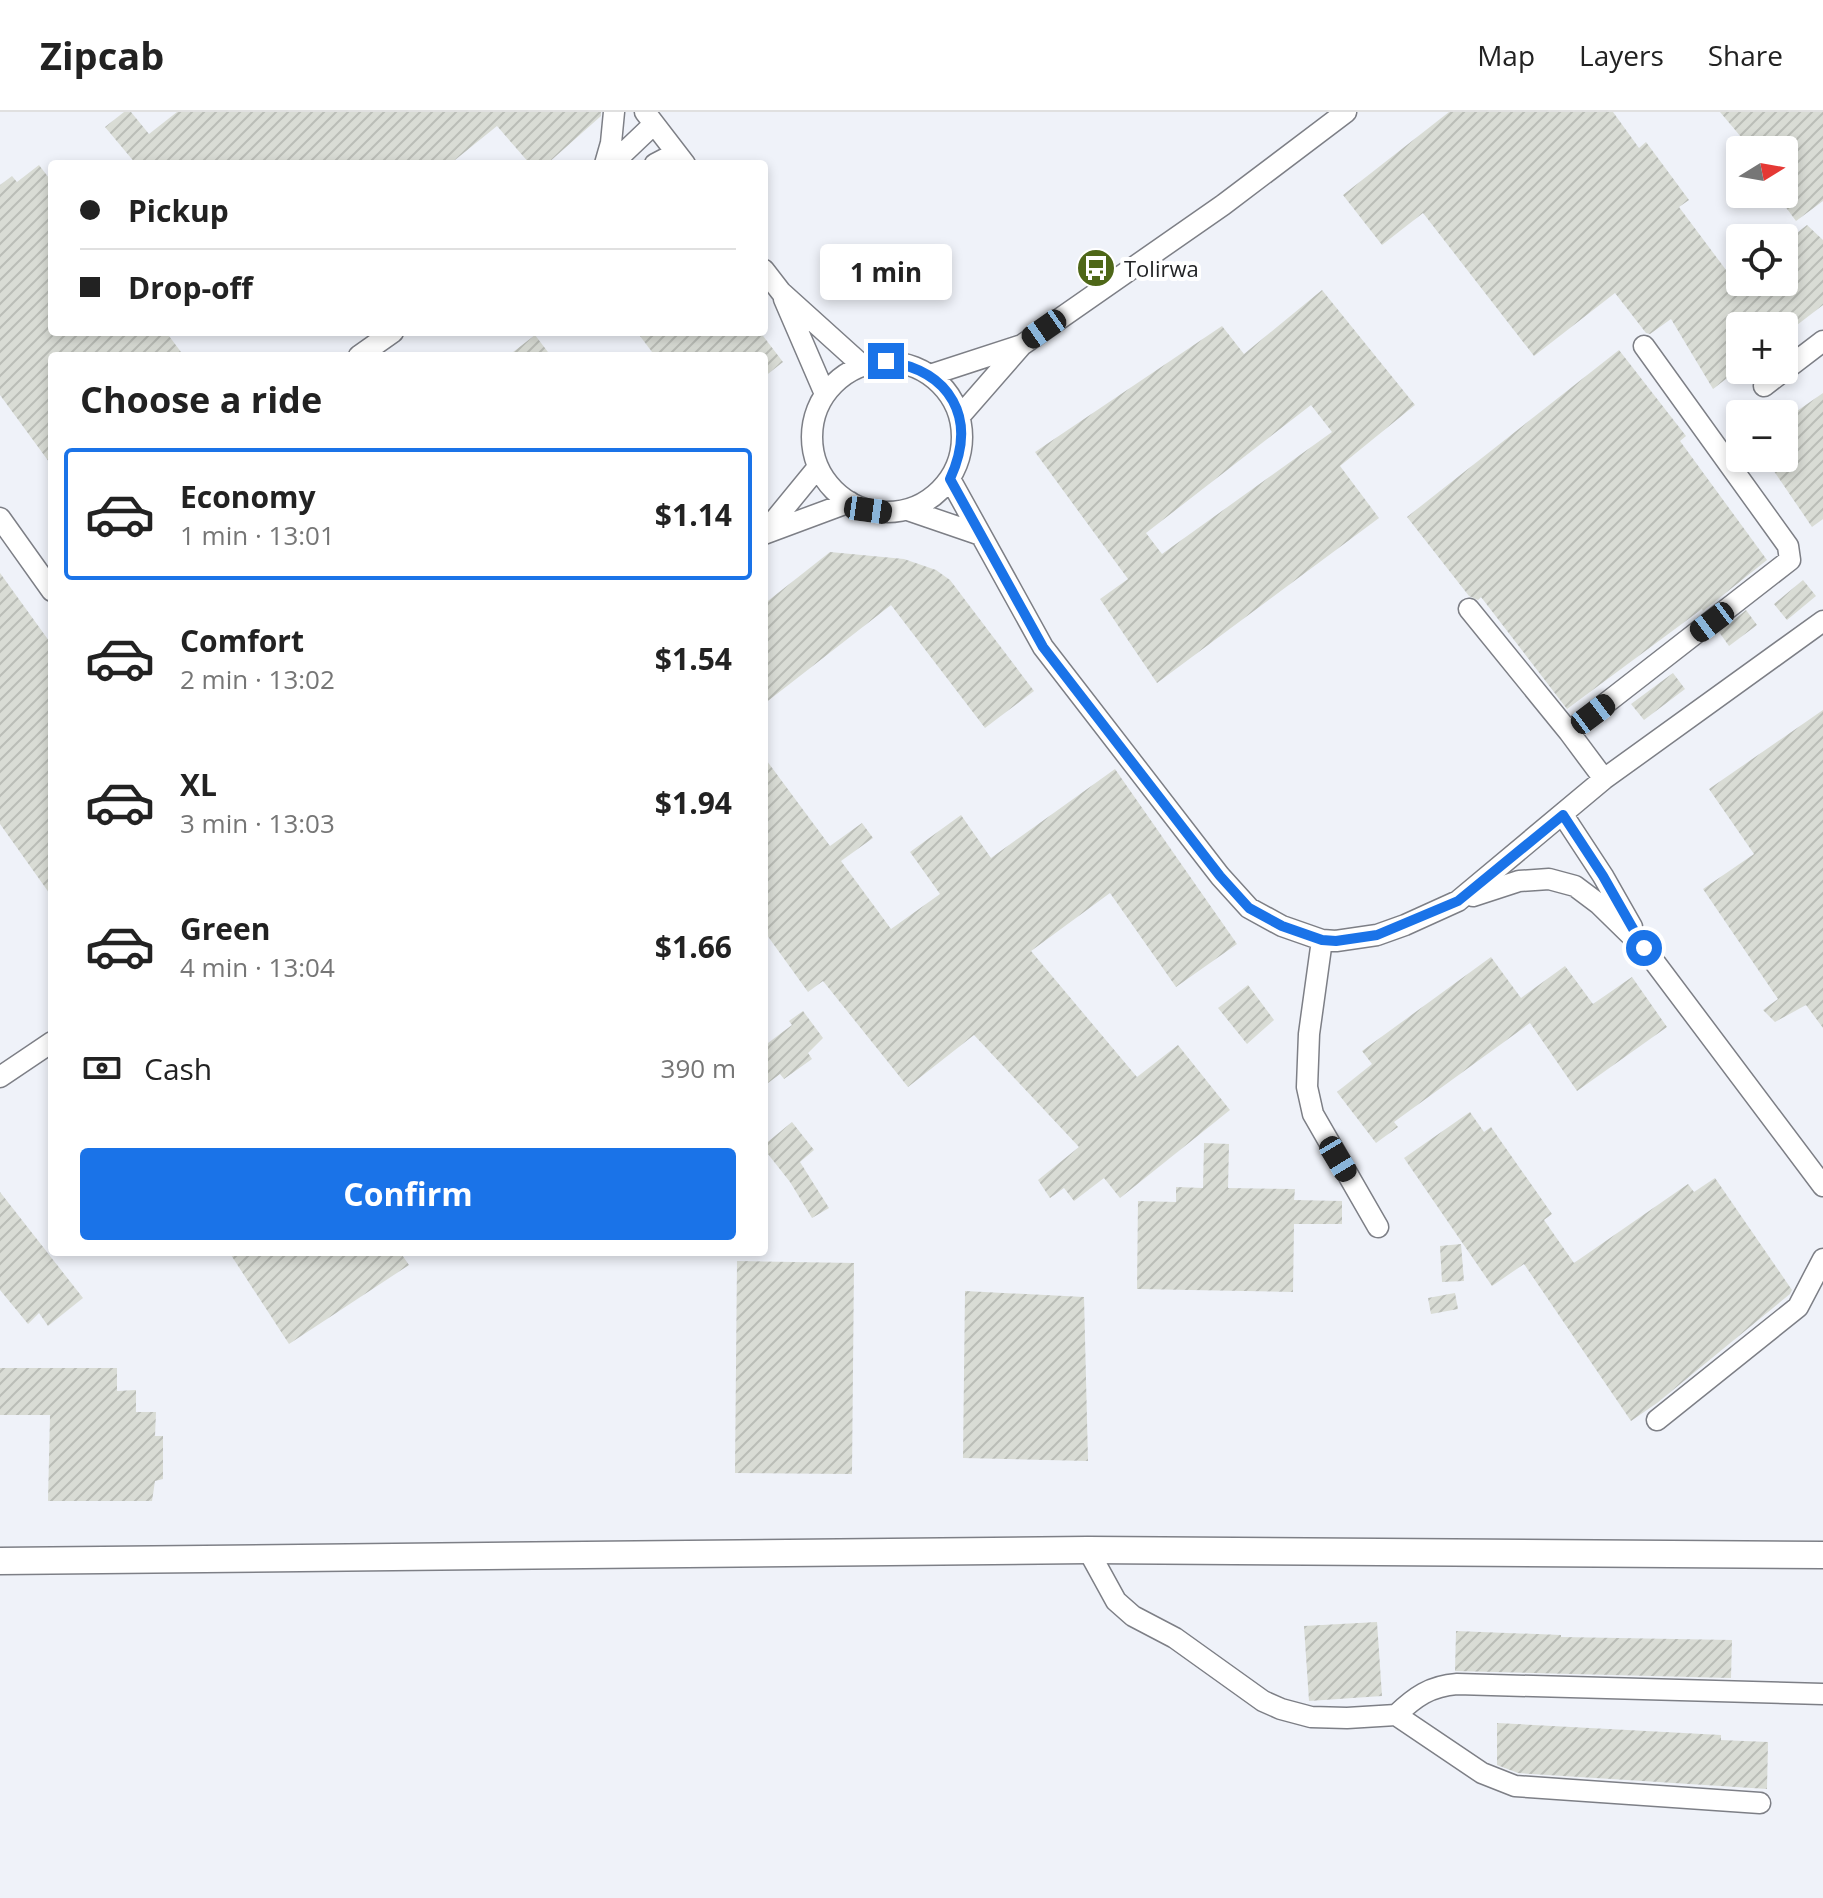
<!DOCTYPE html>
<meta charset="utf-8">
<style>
:root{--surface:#fff;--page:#f6f6f6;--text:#222;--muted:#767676;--line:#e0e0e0;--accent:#1a73e8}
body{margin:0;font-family:"Open Sans",sans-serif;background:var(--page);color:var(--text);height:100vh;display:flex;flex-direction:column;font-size:30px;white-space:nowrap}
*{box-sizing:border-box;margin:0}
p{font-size:26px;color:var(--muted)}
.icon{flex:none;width:44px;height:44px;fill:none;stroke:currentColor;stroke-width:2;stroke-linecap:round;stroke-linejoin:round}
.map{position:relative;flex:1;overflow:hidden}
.panel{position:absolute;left:48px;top:240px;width:720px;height:904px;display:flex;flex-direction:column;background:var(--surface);border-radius:8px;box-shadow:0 4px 12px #0003}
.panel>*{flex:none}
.hud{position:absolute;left:48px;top:48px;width:720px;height:176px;border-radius:8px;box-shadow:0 4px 12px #0003;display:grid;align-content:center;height:176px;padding:0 32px;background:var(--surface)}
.needle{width:52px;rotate:79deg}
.tools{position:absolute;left:1726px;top:24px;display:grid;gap:16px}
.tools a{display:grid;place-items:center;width:72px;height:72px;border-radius:8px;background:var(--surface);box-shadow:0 4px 12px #0003;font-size:40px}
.end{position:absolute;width:36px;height:36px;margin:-18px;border:10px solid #1a73e8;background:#fff;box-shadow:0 0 0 4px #fff}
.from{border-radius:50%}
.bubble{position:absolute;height:56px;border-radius:8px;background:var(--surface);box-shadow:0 4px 12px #0003;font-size:26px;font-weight:700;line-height:56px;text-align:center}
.car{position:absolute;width:24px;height:48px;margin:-24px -12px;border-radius:10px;box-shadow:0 0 6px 2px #0007;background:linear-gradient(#222 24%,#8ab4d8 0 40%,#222 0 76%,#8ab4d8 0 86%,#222 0)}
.hud b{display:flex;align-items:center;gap:28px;height:76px;font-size:30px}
.hud b+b{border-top:2px solid var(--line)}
.hud i{width:20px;height:20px;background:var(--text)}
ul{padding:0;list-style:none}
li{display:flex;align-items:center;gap:24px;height:132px;margin:0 16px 12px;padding:0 16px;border:4px solid transparent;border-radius:8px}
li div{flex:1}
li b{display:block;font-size:30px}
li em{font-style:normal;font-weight:700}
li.active{border-color:var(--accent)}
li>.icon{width:72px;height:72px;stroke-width:1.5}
h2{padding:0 32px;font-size:36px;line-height:96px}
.pay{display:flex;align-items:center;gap:20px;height:88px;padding:0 32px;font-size:30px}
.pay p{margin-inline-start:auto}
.action{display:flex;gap:16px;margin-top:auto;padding:16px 32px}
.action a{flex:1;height:92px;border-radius:8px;background:var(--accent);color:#fff;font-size:32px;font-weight:700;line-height:92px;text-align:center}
header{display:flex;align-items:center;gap:48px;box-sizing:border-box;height:112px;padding:0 40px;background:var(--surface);border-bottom:2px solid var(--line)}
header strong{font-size:38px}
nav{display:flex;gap:44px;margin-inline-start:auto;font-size:28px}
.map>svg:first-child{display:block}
</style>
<header>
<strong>Zipcab</strong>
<nav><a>Map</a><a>Layers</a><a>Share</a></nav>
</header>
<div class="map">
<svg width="1823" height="1786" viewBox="0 0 1823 1786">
<defs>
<pattern id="building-hatch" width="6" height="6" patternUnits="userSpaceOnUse" patternTransform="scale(2)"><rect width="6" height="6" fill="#d9dcd5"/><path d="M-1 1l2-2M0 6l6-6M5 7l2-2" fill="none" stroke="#babdb7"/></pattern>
</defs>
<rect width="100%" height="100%" fill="#eff2f9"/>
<!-- building -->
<path fill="url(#building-hatch)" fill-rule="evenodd" d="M124,0h7l18,22 28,-22h424v4l-54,48h-17l-33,-38 -47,38h-314l-31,-37z
M1449,0h164l26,36 7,-6 43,58 -10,7 56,75h49v-39l23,-18 16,15v65l-39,30v-9h-44v42l-27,21 -42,-70 -21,15 -4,-1 -31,-40 -81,63 -111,-143 -41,32 -39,-50z
M1720,0h103v89l-27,20 -20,-27h8v-44h-32z
M39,53l13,17v150h114l18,24h-132v110l-52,-71v-210l12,-9 5,6z
M1322,178l93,115 -75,61 39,52 -222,165 -57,-84 28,-20 -93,-127 187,-126 22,28zM1311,293l21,27 -170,122 -16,-21z
M637,220h123l23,30 -19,15v-21h-109z
M535,223l16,21h-43z
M1619,238l67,86 -6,5 87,119 -64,51 -1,-2 -135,100 -86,-112 -3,3 -9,-4 -62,-79z
M1823,281v126l-11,8 -47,-69h19v-38z
M830,440l74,7 32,11 14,10 84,111 -49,37 -94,-123 -127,99v-100z
M0,461l52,72v252l-52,-73z
M1803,468l13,16 -29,24 -13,-16z
M1746,498l11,15 -28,21 -10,-14z
M1673,561l12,16 -41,31 -13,-16z
M1823,598v318l-17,-23 -31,17 -12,-12 15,-11 -75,-110 51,-35 -45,-65z
M764,645l66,89 32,-23 11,15 -32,23 50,68 49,-35 -30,-42 51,-37 30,43 124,-89 122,175 -61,43 -66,-94 -79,58 106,126 41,-32 52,65 -110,88 -16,-20 -30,23 -10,-13 -14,10 -12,-18 41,-33 -105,-112 -66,52 -85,-106 -15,11 -44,-61z
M1491,845l30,41 44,-32 28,38 39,-27 35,50 -90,64 -47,-68 -136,99 4,5 -22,16 -39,-51 35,-28 -10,-13z
M1248,873l26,35 -27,24 -29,-36z
M803,899l20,27 -15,15 4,6 -28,20 -4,-5 -16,12v-40l28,-21 -3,-4z
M1470,1000l14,20 7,-5 47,67 14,20 -8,6 30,43 114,-79 6,8 21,-14 77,112 -2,4 -133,109 -26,18 -107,-157 -32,22 -88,-128z
M792,1010l22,28 -14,12 29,46 -17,10 -22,-36 -26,-33v-4z
M1204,1031l25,1 -1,44 67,1 -1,11 48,1v23h-48l-1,68 -156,-3 1,-88 38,1v-15l27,1z
M0,1080l83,106 -35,28 -9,-13 -11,11 -28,-34z
M1461,1132l3,37 -22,1 -2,-36z
M229,1140h171l9,13 -120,79z
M737,1149l117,2 -2,211 -117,-1z
M965,1179l119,6 4,164 -125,-3z
M1455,1181l3,16 -27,5 -3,-16z
M0,1256h117v23l19,-1v22h20l-1,24h8v43l-8,2 -3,20h-104l2,-86h-50z
M1377,1510l5,74 -73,5 -5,-75z
M1456,1519l105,4v2l171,3 -1,38 -276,-7z
M1497,1611l224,12v5l47,2 -1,47 -249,-16 -21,-8z"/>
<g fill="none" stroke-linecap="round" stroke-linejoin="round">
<!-- minor casing -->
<g stroke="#7d7f86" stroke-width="23">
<path id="minor" d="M645,0l40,52
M605,52l6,-21 3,-31
M612,52l42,-40
M655,52l21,-11
M764,158l17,22 82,74
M784,187l41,95
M359,244l34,-24
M812 325a75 75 0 1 1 150 0a75 75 0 1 1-150 0Z
M930,263l92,-30
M1764,274l59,-45
M960,304l62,-71 201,-140 123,-93
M950,367l93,168 177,229 29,32 33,18 40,14 14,1 41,-6 28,-10 53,-24 146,-122 219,-158
M908,398l73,25
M0,406l52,73
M764,421l54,-66
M764,422l86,-32
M1469,497l100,123 35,47
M1569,620l221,-172 -2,-14 -144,-200
M1563,703l40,61 29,51
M1473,784l46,-15 30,-2 26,7 24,18 45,44 179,238
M1322,828l-13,94 -2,53 6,27 65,113
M0,965l52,-35
M1657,1308l141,-113 25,-48
M1088,1438l28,51 17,15 42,22 88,63 18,8 30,8 36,1 49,-3 86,58 33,13 245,17
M1396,1603c19,-18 34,-29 61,-31l366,10"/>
</g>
<!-- major casing -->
<g stroke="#7d7f86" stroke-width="29">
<path id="major" d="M0,1449l1088,-11 735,5"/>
</g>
<!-- minor -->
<use href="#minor" stroke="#fff" stroke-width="20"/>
<!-- major -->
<use href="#major" stroke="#fff" stroke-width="26"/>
</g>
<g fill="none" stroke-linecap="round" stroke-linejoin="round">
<!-- route -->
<path stroke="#1a73e8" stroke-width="10" d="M886,249c65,10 92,57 64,118l93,168 177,229 29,32 33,18 40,14 14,1 41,-6 81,-34 105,-86 40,61 41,72"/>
</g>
<!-- icons -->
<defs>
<g id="bus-disc" transform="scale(2)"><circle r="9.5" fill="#4e6718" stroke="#fff"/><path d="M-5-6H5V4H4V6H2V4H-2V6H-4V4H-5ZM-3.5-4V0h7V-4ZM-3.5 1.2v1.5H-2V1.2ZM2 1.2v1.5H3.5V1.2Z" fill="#fff"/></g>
</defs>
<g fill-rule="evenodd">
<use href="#bus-disc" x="1096" y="156"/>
</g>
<g text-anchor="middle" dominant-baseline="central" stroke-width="8" stroke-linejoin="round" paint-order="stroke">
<!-- poi labels -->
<g font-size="22" fill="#232426" stroke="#fff" text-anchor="start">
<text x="1124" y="156">Tolirwa</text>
</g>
</g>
</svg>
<div class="tools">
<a><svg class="needle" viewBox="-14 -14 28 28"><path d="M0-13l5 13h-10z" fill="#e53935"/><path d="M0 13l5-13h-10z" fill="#767676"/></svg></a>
<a><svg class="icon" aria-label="locate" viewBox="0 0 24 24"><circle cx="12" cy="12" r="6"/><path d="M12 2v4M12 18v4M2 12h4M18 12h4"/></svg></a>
<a>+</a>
<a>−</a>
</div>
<i class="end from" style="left:1644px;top:836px"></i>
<i class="end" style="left:886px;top:249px"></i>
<div class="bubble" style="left:820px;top:132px;width:132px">1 min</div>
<i class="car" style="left:1044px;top:217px;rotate:235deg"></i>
<i class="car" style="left:868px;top:398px;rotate:98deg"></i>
<i class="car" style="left:1712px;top:510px;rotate:233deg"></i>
<i class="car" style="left:1593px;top:602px;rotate:53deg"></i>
<i class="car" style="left:1338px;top:1047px;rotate:149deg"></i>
<div class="hud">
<b><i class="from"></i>Pickup</b>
<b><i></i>Drop-off</b>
</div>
<section class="panel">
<h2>Choose a ride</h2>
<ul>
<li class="active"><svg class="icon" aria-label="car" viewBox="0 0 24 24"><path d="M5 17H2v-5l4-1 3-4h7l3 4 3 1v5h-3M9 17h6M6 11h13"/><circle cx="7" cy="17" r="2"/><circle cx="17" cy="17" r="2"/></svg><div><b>Economy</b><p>1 min · 13:01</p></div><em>$1.14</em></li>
<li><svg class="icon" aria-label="car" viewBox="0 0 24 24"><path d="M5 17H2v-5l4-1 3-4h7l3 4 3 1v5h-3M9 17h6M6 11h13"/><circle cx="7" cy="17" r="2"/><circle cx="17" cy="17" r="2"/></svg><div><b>Comfort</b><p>2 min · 13:02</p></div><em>$1.54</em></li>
<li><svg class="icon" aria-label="car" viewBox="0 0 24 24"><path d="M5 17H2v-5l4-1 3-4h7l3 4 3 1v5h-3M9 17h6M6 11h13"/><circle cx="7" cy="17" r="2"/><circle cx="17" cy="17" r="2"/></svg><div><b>XL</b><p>3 min · 13:03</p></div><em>$1.94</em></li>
<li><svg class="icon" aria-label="car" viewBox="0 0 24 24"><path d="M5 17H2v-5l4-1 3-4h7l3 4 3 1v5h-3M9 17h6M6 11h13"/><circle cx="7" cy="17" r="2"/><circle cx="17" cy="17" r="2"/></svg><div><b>Green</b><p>4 min · 13:04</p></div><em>$1.66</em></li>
</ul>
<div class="pay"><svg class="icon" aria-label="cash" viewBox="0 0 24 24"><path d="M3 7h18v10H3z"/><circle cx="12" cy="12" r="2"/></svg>Cash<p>390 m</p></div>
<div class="action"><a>Confirm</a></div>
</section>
</div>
